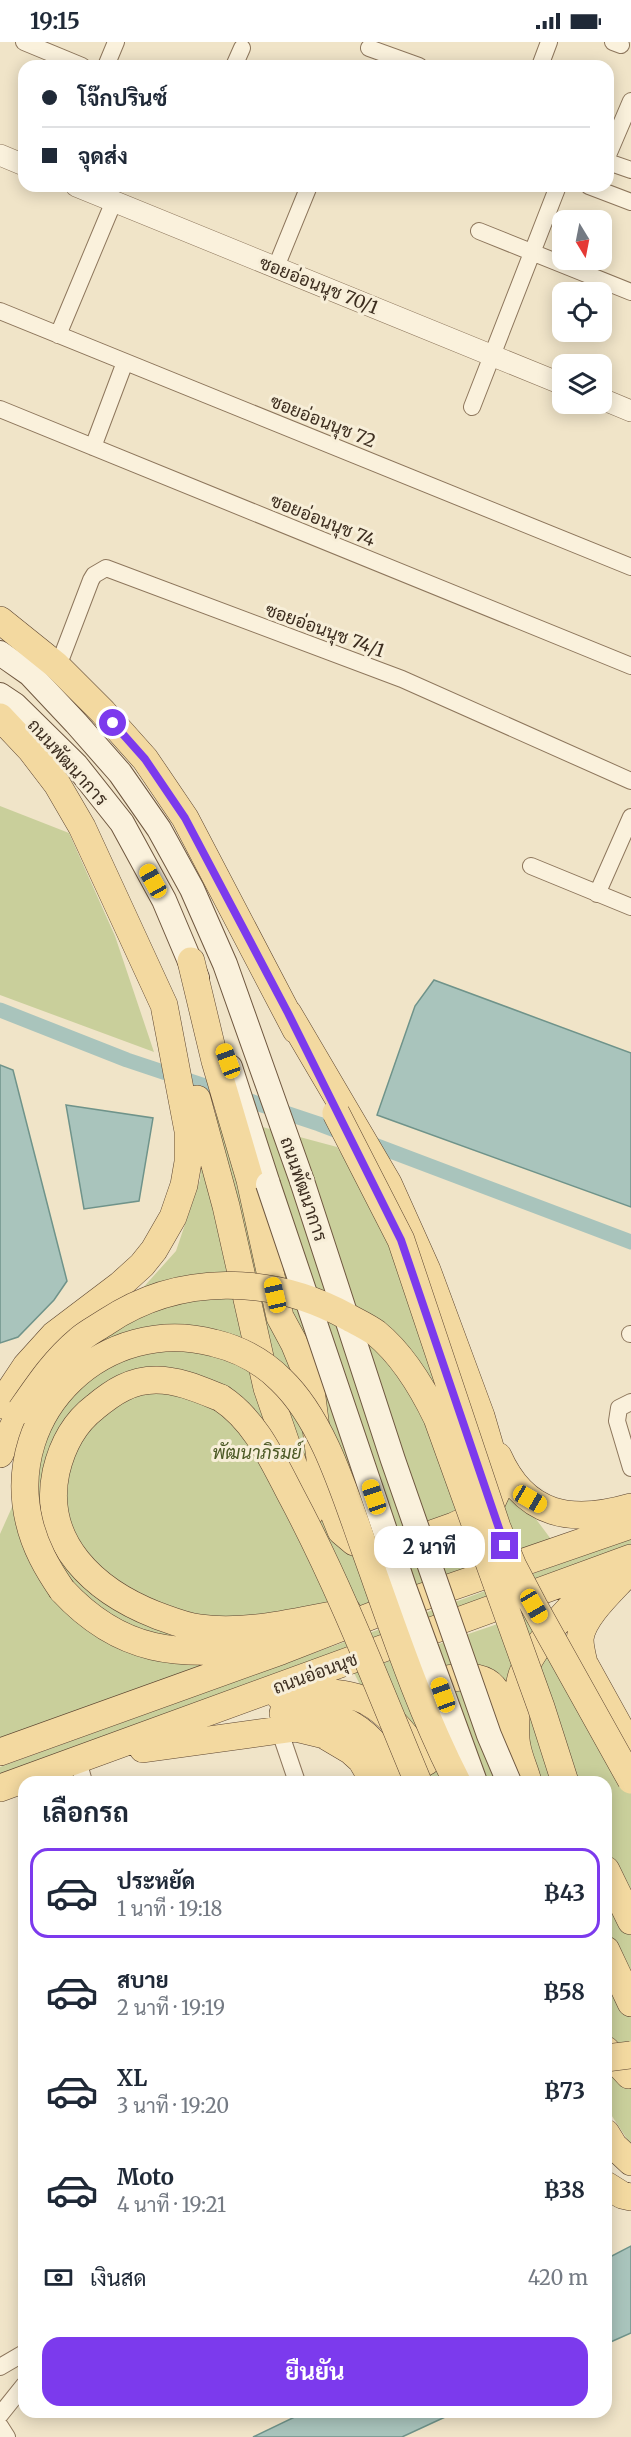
<!DOCTYPE html>
<html lang="th">
<meta charset="utf-8">
<style>
:root{--surface:#fff;--page:#f6f6f7;--text:#1f2937;--muted:#747a83;--line:#e0e1e3;--accent:#7c3aed}
body{margin:0;font-family:Merriweather,Sarabun,serif;background:var(--page);color:var(--text);height:100vh;display:flex;flex-direction:column;font-size:22px;white-space:nowrap}
*{box-sizing:border-box;margin:0}
p{font-size:20px;color:var(--muted)}
.icon{flex:none;width:33px;height:33px;fill:none;stroke:currentColor;stroke-width:2;stroke-linecap:round;stroke-linejoin:round}
.map{position:relative;flex:1;overflow:hidden}
.drawer{position:absolute;left:18px;top:1734px;width:594px;height:642px;display:flex;flex-direction:column;background:var(--surface);border-radius:18px;box-shadow:0 3px 15px #0003}
.drawer>*{flex:none}
.banner{position:absolute;left:18px;top:18px;width:596px;height:132px;border-radius:18px;box-shadow:0 3px 15px #0003;display:grid;align-content:center;height:132px;padding:0 24px;background:var(--surface)}
.needle{width:39px;rotate:170deg}
.controls{position:absolute;left:552px;top:168px;display:grid;gap:12px}
.controls a{display:grid;place-items:center;width:60px;height:60px;border-radius:12px;background:var(--surface);box-shadow:0 3px 15px #0003;font-size:30px}
.end{position:absolute;width:27px;height:27px;margin:-14px;border:8px solid #7c3aed;background:#fff;box-shadow:0 0 0 3px #fff}
.from{border-radius:50%}
.bubble{position:absolute;height:42px;border-radius:18px;background:var(--surface);box-shadow:0 3px 15px #0003;font-size:20px;font-weight:700;line-height:42px;text-align:center}
.car{position:absolute;width:18px;height:36px;margin:-18px -9px;border-radius:8px;box-shadow:0 0 4px 2px #0007;background:linear-gradient(#f5c518 24%,#345 0 40%,#f5c518 0 76%,#345 0 86%,#f5c518 0)}
.banner b{display:flex;align-items:center;gap:21px;height:57px;font-size:22px}
.banner b+b{border-top:2px solid var(--line)}
.banner i{width:15px;height:15px;background:var(--text)}
ul{padding:0;list-style:none}
li{display:flex;align-items:center;gap:18px;height:90px;margin:0 12px 9px;padding:0 12px;border:3px solid transparent;border-radius:18px}
li div{flex:1}
li b{display:block;font-size:22px}
li em{font-style:normal;font-weight:700}
li.active{border-color:var(--accent)}
li>.icon{width:54px;height:54px;stroke-width:1.5}
h2{padding:0 24px;font-size:27px;line-height:72px}
.pay{display:flex;align-items:center;gap:15px;height:66px;padding:0 24px;font-size:22px}
.pay p{margin-inline-start:auto}
.action{display:flex;gap:12px;margin-top:auto;padding:12px 24px}
.action a{flex:1;height:69px;border-radius:18px;background:var(--accent);color:#fff;font-size:24px;font-weight:700;line-height:69px;text-align:center}
.status{display:flex;justify-content:space-between;align-items:center;height:42px;padding:0 30px;background:var(--surface);direction:ltr}
.status svg{height:16px;fill:currentColor}
.map>svg:first-child{display:block}
</style>
<div class="status"><b>19:15</b><svg viewBox="0 0 49 12"><path d="M0 12V9h3v3zM5 12V6h3v6zM10 12V3h3v9zM15 12V0h3v12zM26 1h20v11H26zM47 4h2v5h-2z"/></svg></div>
<div class="map">
<svg width="631" height="2395" viewBox="0 0 631 2395">
<rect width="100%" height="100%" fill="#f0e4c8"/>
<!-- green -->
<path fill="#c9cf9b" d="M0,764l69,27 46,103 39,116 -154,-57z
M206,1070l131,35 18,28 49,100 39,119 116,156 -559,202v-218l72,-161 51,-63 53,-59 24,-71z
M631,1496v7l-631,230v-8z
M530,1571l101,172v360l-25,-38v-325h-196l-56,-109z"/>
<!-- water -->
<path fill="#a9c4bc" stroke="#6f938a" stroke-width="1.5" d="M434,938l197,73v154l-254,-92 38,-109z
M0,1023l13,5 54,211 -13,19 -36,37 -18,6z
M66,1063l87,13 -14,83 -55,8z
M631,2204v87l-25,11v-85z
M305,2370h151l-54,25h-149z"/>
<g fill="none" stroke-linecap="round" stroke-linejoin="round">
<!-- canal -->
<path stroke="#a9c4bc" stroke-width="15" d="M0,968l127,50 192,64 312,118"/>
<!-- minor casing -->
<g stroke="#8d765c" stroke-width="18">
<path id="minor" d="M24,0l58,24
M613,0l8,3
M369,6l50,18
M106,24l10,-24
M234,24l8,-18
M540,24l9,-24
M608,113l23,-54
M608,120l23,8
M589,144l42,16
M479,189l152,61
M276,225l33,-81
M0,269l631,256
M58,293l56,-134
M472,365l86,-221
M0,367l631,257
M93,405l32,-85
M56,623l6,-9 29,-76 3,-5 12,-7 296,111 229,102
M531,824l100,41
M597,852l34,-77
M630,1292h1
M631,1360l-12,6 -2,13 14,47
M279,1687l18,53
M79,1722l5,18
M0,2325l24,-14
M0,2373l24,-30
M0,2384l7,11"/>
</g>
<!-- tertiary casing -->
<g stroke="#8d765c" stroke-width="22">
<path id="tertiary" d="M0,113l24,10
M76,144l486,198
M602,357l29,12"/>
</g>
<!-- secondary casing -->
<g stroke="#6f573f" stroke-width="26">
<path id="secondary" d="M0,611l30,21 46,49 44,50 39,56 33,60 33,75 77,217
M0,653l15,10 61,60 46,58 42,77 33,78
M230,1025l38,117"/>
</g>
<!-- primary casing -->
<g stroke="#5b4430" stroke-width="28">
<path id="primary" d="M0,578l56,45 47,47 42,47 40,59 111,212
M0,675l31,33 26,34 25,43 82,178 24,126v31l-4,23 -11,32 -19,33 -12,15 -22,20 -66,50 -28,31 -26,39
M191,919l24,100 35,119 30,137 14,26 16,39 12,92 13,42 6,15 13,11 14,3 26,-1 29,-7 31,-11 27,-13 11,-11 7,-15 -1,-13 -17,-58 -54,-146 -39,-87 -100,-170
M197,1057l29,107 41,182 43,125
M221,1356c-20,-8 -42,-18 -65,-18 -25,0 -43,12 -61,27 -21,16 -33,39 -39,65 -15,71 39,119 100,143 14,5 28,11 43,13 49,7 101,-8 149,-16
M0,1412l21,-44
M498,1414c27,61 74,68 133,51
M624,1535c-14,15 -42,41 -44,62 0,8 2,16 4,24l47,85
M62,1548c59,64 117,67 199,57
M418,1651c15,-15 60,-24 75,-6 11,12 14,28 19,43
M280,1655c29,-6 70,-9 96,10 20,14 35,36 50,55
M283,1671c57,-5 92,16 114,69
M143,1707l152,-21 29,7 27,16 10,9 13,22
M0,1710l281,-101 121,-47 229,-79
M528,1740c-3,-12 -9,-24 -11,-36 -3,-13 0,-61 6,-74 16,-35 55,-73 83,-100
M0,1746l631,-230
M606,1828l25,51
M606,1908l25,53
M606,2008l23,25
M606,2091l8,13 17,16
M606,2143l16,10 9,2"/>
</g>
<!-- minor -->
<use href="#minor" stroke="#faf1dc" stroke-width="16"/>
<!-- tertiary -->
<use href="#tertiary" stroke="#faf1dc" stroke-width="21"/>
<!-- secondary -->
<use href="#secondary" stroke="#faf1dc" stroke-width="24"/>
<!-- primary -->
<use href="#primary" stroke="#f3d9a0" stroke-width="27"/>
<!-- secondary-bridge casing -->
<g stroke="#6f573f" stroke-width="26" stroke-linecap="butt">
<path id="secondary-bridge" d="M302,1139l91,279 96,275 20,47
M268,1142l136,403 71,195"/>
</g>
<!-- primary-bridge casing -->
<g stroke="#5b4430" stroke-width="28" stroke-linecap="butt">
<path id="primary-bridge" d="M336,1071l65,127 96,287 16,39 21,40 97,174
M221,1356c35,23 52,63 71,99 49,92 86,189 126,285
M21,1368c18,-26 34,-50 58,-70 8,-7 18,-12 27,-18 73,-49 166,-47 242,-5 9,5 20,10 28,16 27,22 46,54 61,85l104,289 24,75
M62,1548c-15,-22 -27,-43 -33,-69 -26,-111 77,-207 185,-178 25,6 49,19 67,37 43,41 64,115 84,170 28,78 54,158 92,232
M606,2016l25,-3"/>
</g>
<!-- secondary-bridge -->
<use href="#secondary-bridge" stroke="#faf1dc" stroke-width="24"/>
<!-- primary-bridge -->
<use href="#primary-bridge" stroke="#f3d9a0" stroke-width="27"/>
</g>
<g fill="none" stroke-linecap="round" stroke-linejoin="round">
<!-- route -->
<path stroke="#7c3aed" stroke-width="8" d="M113,681l32,36 40,59 103,195 113,227 104,306"/>
</g>
<g text-anchor="middle" dominant-baseline="central" stroke-width="6" stroke-linejoin="round" paint-order="stroke">
<!-- street labels -->
<g font-size="18" fill="#3d2e20" stroke="#f7eed8">
<text transform="translate(319 243) rotate(22)">ซอยอ่อนนุช 70/1</text>
<text transform="translate(323 379) rotate(22)">ซอยอ่อนนุช 72</text>
<text transform="translate(323 478) rotate(22)">ซอยอ่อนนุช 74</text>
<text transform="translate(325 588) rotate(20)">ซอยอ่อนนุช 74/1</text>
<text transform="translate(68 720) rotate(48)">ถนนพัฒนาการ</text>
<text transform="translate(304 1147) rotate(71)">ถนนพัฒนาการ</text>
<text transform="translate(315 1631) rotate(-20)">ถนนอ่อนนุช</text>
</g>
<!-- park labels -->
<g font-size="18" font-style="italic" fill="#4d5a26" stroke="#f7eed8">
<text x="257" y="1410">พัฒนาภิรมย์</text>
</g>
</g>
</svg>
<div class="controls">
<a><svg class="needle" viewBox="-14 -14 28 28"><path d="M0-13l5 13h-10z" fill="#e53935"/><path d="M0 13l5-13h-10z" fill="#747a83"/></svg></a>
<a><svg class="icon" aria-label="locate" viewBox="0 0 24 24"><circle cx="12" cy="12" r="6"/><path d="M12 2v4M12 18v4M2 12h4M18 12h4"/></svg></a>
<a><svg class="icon" aria-label="layers" viewBox="0 0 24 24"><path d="M12 4l9 5-9 5-9-5zM3 14l9 5 9-5"/></svg></a>
</div>
<i class="end from" style="left:113px;top:681px"></i>
<i class="end" style="left:505px;top:1504px"></i>
<div class="bubble" style="left:374px;top:1484px;width:111px">2 นาที</div>
<i class="car" style="left:153px;top:839px;rotate:331deg"></i>
<i class="car" style="left:228px;top:1019px;rotate:340deg"></i>
<i class="car" style="left:275px;top:1253px;rotate:347deg"></i>
<i class="car" style="left:374px;top:1455px;rotate:341deg"></i>
<i class="car" style="left:530px;top:1457px;rotate:120deg"></i>
<i class="car" style="left:534px;top:1564px;rotate:150deg"></i>
<i class="car" style="left:443px;top:1653px;rotate:340deg"></i>
<div class="banner">
<b><i class="from"></i>โจ๊กปรินซ์</b>
<b><i></i>จุดส่ง</b>
</div>
<section class="drawer">
<h2>เลือกรถ</h2>
<ul>
<li class="active"><svg class="icon" aria-label="car" viewBox="0 0 24 24"><path d="M5 17H2v-5l4-1 3-4h7l3 4 3 1v5h-3M9 17h6M6 11h13"/><circle cx="7" cy="17" r="2"/><circle cx="17" cy="17" r="2"/></svg><div><b>ประหยัด</b><p>1 นาที · 19:18</p></div><em>฿43</em></li>
<li><svg class="icon" aria-label="car" viewBox="0 0 24 24"><path d="M5 17H2v-5l4-1 3-4h7l3 4 3 1v5h-3M9 17h6M6 11h13"/><circle cx="7" cy="17" r="2"/><circle cx="17" cy="17" r="2"/></svg><div><b>สบาย</b><p>2 นาที · 19:19</p></div><em>฿58</em></li>
<li><svg class="icon" aria-label="car" viewBox="0 0 24 24"><path d="M5 17H2v-5l4-1 3-4h7l3 4 3 1v5h-3M9 17h6M6 11h13"/><circle cx="7" cy="17" r="2"/><circle cx="17" cy="17" r="2"/></svg><div><b>XL</b><p>3 นาที · 19:20</p></div><em>฿73</em></li>
<li><svg class="icon" aria-label="car" viewBox="0 0 24 24"><path d="M5 17H2v-5l4-1 3-4h7l3 4 3 1v5h-3M9 17h6M6 11h13"/><circle cx="7" cy="17" r="2"/><circle cx="17" cy="17" r="2"/></svg><div><b>Moto</b><p>4 นาที · 19:21</p></div><em>฿38</em></li>
</ul>
<div class="pay"><svg class="icon" aria-label="cash" viewBox="0 0 24 24"><path d="M3 7h18v10H3z"/><circle cx="12" cy="12" r="2"/></svg>เงินสด<p>420 m</p></div>
<div class="action"><a>ยืนยัน</a></div>
</section>
</div>
